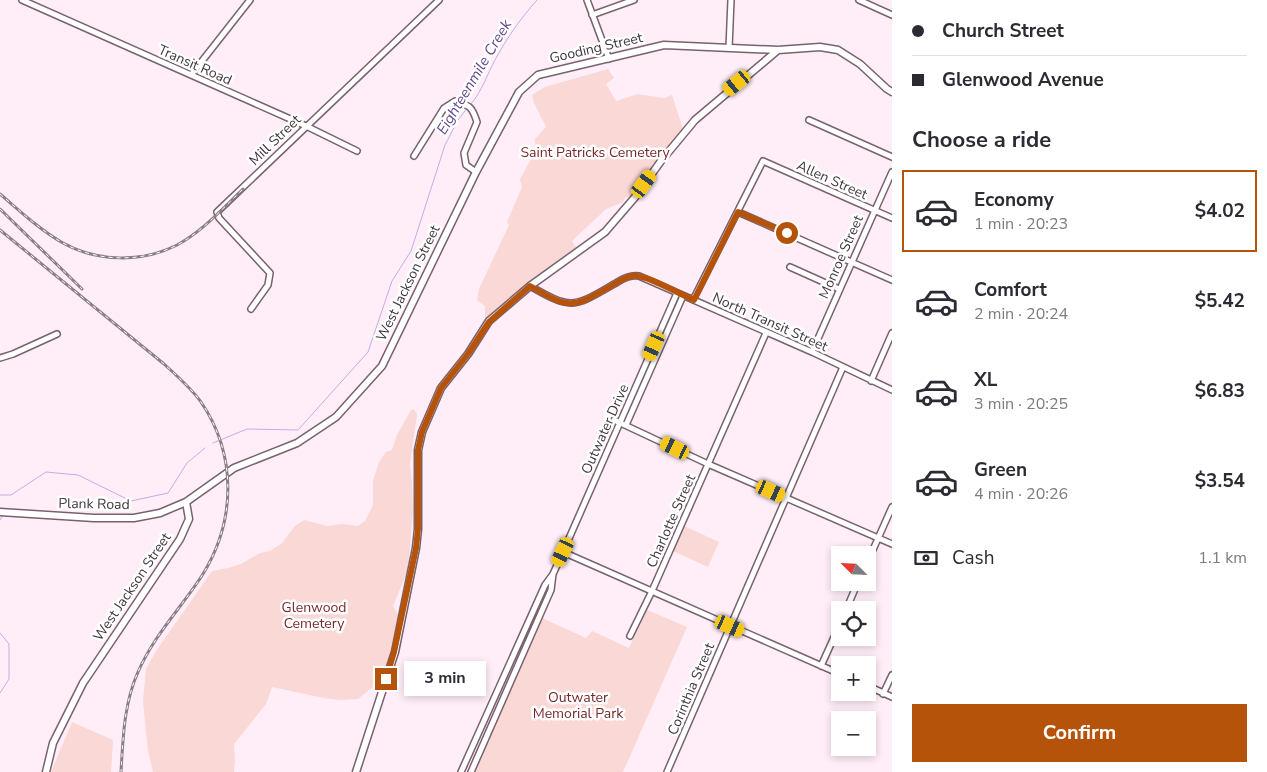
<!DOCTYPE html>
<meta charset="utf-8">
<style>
:root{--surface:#fff;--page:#f7f7f7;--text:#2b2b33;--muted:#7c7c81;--line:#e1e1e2;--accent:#b45309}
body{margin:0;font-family:"Nunito Sans",sans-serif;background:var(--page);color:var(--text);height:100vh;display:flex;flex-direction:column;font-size:19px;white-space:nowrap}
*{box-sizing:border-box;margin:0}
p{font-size:16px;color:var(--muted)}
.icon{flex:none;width:28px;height:28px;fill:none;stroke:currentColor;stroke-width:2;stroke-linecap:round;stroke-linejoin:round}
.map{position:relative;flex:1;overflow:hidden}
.panel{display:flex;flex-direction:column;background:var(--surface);width:375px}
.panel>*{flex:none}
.top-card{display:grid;align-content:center;height:110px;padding:0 20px;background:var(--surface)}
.needle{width:32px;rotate:294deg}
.buttons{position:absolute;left:831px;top:546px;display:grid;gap:10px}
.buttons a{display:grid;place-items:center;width:45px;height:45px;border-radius:0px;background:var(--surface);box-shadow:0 2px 8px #0003;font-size:25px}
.end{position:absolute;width:22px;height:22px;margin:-11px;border:6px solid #b45309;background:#fff;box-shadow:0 0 0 2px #fff}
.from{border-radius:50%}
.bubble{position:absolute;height:35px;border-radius:0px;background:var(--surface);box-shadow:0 2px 8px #0003;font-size:16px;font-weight:700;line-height:35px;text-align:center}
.car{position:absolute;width:15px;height:30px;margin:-15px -8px;border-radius:6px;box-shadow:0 0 4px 1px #0007;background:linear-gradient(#f5c518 24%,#345 0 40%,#f5c518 0 76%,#345 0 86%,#f5c518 0)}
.top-card b{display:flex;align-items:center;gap:18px;height:48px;font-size:19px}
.top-card b+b{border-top:1px solid var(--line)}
.top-card i{width:12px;height:12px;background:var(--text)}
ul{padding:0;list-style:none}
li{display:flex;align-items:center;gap:15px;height:82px;margin:0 10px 8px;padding:0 10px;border:2px solid transparent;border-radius:0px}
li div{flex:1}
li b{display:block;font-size:19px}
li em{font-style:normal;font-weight:700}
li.active{border-color:var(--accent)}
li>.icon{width:45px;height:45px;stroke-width:1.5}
h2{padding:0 20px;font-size:22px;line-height:60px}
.pay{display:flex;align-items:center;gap:12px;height:55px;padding:0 20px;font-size:19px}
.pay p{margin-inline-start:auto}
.cta{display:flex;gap:10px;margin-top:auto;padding:10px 20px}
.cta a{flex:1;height:58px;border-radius:0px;background:var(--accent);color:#fff;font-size:20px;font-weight:700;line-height:58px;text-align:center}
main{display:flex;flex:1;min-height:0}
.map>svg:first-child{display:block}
</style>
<main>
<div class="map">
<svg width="892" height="772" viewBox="0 0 892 772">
<rect width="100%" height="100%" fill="#ffeef8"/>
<!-- green -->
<path fill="#f9d8d6" d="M608,69l6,9 -8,6 10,17 22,-7 26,4 8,-3 11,34 -52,69 -5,-1 -3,5 -17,7 -34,32 5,8 -76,57 -12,14 -4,-1v-13l-8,-6 2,-11 30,-64 -2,-3 15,-35 -2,-8 16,-29 -1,-11 11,-12 -12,-24 -2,-8 13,-8z
M414,409l3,5 -7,50 2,19 1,26 -5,61 -15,36 5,9 -13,62 -27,22 -18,1 -16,-2 -52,-11 -6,17 -32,40 1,16 -1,12h-81l-5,-21 -5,-50 3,-32 10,-18 56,-80 16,-3 13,-4 19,-11 10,-2 12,-8 13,-17 9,-6 23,6 15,-2 16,2 7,-5 8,-16v-24l6,-19 7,-10 6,-2 5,-15 14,-25z
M684,526l35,16 -11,25 -35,-16z
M647,610l40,17 -64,145h-149l68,-154 44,20 6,-7 37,17z
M72,722l41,18 -2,32h-60z"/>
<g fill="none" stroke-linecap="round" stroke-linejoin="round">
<!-- stream -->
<path stroke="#c1aee7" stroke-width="1" d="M471,104c11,-13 16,-29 24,-44 11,-21 26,-42 42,-60
M213,443l34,-14 51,1 70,-78 24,-71 19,-30 34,-106 13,-25 10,-13
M0,495h11l35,-23 32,3 53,26 37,-8 19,-30 18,-15
M0,520l2,-3
M0,633l9,11v35l-9,14"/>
<!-- minor casing -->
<g stroke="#79616f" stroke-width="8">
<path id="minor" d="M22,0l284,126 51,25
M587,0l22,59
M859,0l33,15
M592,15l42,-15
M729,48l2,-48
M191,75l59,-75
M809,120l83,37
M414,156l30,-48 11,-7c16,5 17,6 22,21l-13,31 2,12 10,7
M738,212l154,68
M790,267l49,22
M530,286c43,25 44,21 86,-3 8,-5 14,-8 23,-7l173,76 80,38
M693,300l70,-139 129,57
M251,309l17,-24 2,-12 -51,-55 -2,-6 222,-212
M812,352l80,-180
M0,358l13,-4 44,-20
M871,381l21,-48
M614,420l94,44 184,80
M626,425l57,-129
M563,552l277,122
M868,561l24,-54
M846,610l12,-28
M630,636l22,-45 114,-258
M821,666l19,-42
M868,686l24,11
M883,694l9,-19
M461,772l84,-187 8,-11 10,-22 114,-259
M471,772l80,-182 2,-16
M667,772l176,-405"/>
</g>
<!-- tertiary casing -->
<g stroke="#79616f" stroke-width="9">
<path id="tertiary" d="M0,512l94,6h40l26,-5 26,-11 48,-34 63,-25 39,-26 46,-51 94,-194 43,-80 19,-17 126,-30 114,5 42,-3 18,3 22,14 27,25 5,3
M46,772l7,-29 30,-60 97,-144 9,-20 -3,-17
M356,772l39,-120 21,-104 2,-19v-79l4,-18 19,-44 27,-34 21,-33 41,-35 75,-54 31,-36 25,-35 34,-41 83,-70"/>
</g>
<!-- minor -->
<use href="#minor" stroke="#fff" stroke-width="5"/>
<!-- tertiary -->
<use href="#tertiary" stroke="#fff" stroke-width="6"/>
<!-- rail casing -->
<g stroke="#8b7e86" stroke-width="3">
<path id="rail" d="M0,194c20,17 40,36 63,49 34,19 79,20 114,2 25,-13 46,-37 66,-56
M0,209l82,80
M0,230l164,134c13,12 27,24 37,38 36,53 35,118 2,172 -21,33 -49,61 -65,98 -14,31 -15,66 -17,100"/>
</g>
<!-- rail -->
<use href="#rail" stroke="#fff" stroke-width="1" stroke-dasharray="4" stroke-linecap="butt"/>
</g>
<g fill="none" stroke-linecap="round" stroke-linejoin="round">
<!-- route -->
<path stroke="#b45309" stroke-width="6" d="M386,679l8,-27 22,-104 2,-19v-79l4,-18 19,-44 27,-34 21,-32 41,-36c40,23 41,23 81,0 7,-4 14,-9 21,-10 14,-2 47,18 62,24l44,-88 49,21"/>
</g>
<g text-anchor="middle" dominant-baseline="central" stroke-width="5" stroke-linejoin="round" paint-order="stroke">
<!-- street labels -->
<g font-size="14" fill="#41363d" stroke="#fff">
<text transform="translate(596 48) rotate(-13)">Gooding Street</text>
<text transform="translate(195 65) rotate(24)">Transit Road</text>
<text transform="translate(275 140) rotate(-44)">Mill Street</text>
<text transform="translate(832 180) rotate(24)">Allen Street</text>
<text transform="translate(841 257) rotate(-66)">Monroe Street</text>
<text transform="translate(408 283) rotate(-64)">West Jackson Street</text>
<text transform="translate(770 322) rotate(24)">North Transit Street</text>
<text transform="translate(605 429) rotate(-66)">Outwater Drive</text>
<text transform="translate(94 504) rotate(1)">Plank Road</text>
<text transform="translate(671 521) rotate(-66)">Charlotte Street</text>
<text transform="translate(132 587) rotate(-56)">West Jackson Street</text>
<text transform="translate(691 689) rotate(-67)">Corinthia Street</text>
</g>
<!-- park labels -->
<g font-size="14" fill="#79292a" stroke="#fff">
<text x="595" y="152">Saint Patricks Cemetery</text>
<text x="314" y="607">Glenwood<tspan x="314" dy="16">Cemetery</tspan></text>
<text x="578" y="697">Outwater<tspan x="578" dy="16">Memorial Park</tspan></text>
</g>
<!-- water labels -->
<g font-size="15" font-style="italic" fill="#62478d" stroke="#fff">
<text transform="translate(474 77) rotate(-59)">Eighteenmile Creek</text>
</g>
</g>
</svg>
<div class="buttons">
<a><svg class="needle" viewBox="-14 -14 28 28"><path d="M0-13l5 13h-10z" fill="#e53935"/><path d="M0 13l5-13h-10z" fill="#7c7c81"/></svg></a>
<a><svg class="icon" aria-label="locate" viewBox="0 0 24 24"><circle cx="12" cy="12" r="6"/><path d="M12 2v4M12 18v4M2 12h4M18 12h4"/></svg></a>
<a>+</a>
<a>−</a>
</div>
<i class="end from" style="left:787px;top:233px"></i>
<i class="end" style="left:386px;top:679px"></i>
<div class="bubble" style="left:404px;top:661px;width:82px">3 min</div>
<i class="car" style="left:737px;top:83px;rotate:231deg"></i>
<i class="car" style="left:644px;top:184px;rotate:36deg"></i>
<i class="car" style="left:654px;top:346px;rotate:204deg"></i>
<i class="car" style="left:675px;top:448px;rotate:296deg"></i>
<i class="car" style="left:771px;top:491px;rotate:114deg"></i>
<i class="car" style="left:563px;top:552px;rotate:205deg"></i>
<i class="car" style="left:730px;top:626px;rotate:114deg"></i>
</div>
<section class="panel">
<div class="top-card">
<b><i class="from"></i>Church Street</b>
<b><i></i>Glenwood Avenue</b>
</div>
<h2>Choose a ride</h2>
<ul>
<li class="active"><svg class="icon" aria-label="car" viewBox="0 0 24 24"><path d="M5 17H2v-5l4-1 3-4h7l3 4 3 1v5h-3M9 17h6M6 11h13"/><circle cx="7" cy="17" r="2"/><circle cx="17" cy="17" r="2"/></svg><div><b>Economy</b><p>1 min · 20:23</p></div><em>$4.02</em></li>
<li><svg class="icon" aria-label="car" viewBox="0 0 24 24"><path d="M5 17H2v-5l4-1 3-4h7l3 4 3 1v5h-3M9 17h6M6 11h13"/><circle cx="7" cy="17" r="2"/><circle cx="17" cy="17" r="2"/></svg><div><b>Comfort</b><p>2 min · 20:24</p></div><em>$5.42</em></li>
<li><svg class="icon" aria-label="car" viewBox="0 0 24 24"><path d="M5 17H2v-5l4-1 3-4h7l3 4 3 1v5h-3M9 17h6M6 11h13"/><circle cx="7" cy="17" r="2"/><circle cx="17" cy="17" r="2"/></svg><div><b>XL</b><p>3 min · 20:25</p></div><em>$6.83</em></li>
<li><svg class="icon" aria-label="car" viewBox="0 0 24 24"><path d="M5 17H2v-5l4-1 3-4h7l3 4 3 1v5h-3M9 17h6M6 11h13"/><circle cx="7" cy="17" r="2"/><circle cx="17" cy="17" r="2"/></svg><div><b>Green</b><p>4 min · 20:26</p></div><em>$3.54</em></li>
</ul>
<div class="pay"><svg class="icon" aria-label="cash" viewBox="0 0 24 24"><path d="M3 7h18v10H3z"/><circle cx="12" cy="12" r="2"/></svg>Cash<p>1.1 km</p></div>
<div class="cta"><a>Confirm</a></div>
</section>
</main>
